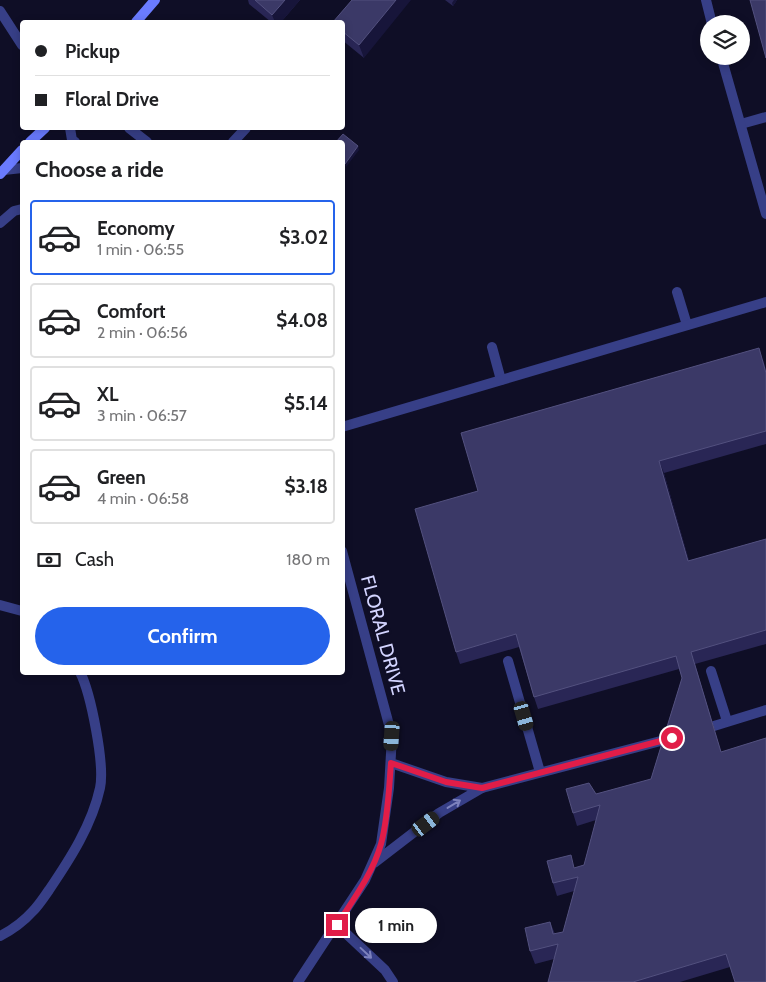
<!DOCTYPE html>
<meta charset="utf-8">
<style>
:root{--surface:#fff;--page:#f6f6f6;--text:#202124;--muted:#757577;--line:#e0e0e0;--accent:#2563eb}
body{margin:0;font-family:Cabin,sans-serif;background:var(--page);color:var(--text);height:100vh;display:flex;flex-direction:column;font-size:19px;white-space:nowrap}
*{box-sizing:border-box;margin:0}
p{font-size:16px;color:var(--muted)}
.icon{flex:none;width:28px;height:28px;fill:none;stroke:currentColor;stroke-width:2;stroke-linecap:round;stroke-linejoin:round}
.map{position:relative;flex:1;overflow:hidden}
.panel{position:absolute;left:20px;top:140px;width:325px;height:535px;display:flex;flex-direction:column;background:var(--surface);border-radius:5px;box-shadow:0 2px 8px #0003}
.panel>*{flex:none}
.top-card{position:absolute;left:20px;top:20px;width:325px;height:110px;border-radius:5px;box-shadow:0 2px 8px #0003;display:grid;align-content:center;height:110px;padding:0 15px;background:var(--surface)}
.tools{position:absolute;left:700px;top:15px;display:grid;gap:10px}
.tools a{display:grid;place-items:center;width:50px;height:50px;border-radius:50%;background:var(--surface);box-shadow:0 2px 8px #0003;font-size:25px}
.end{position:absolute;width:22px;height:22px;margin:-11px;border:6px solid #e11d48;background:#fff;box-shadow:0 0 0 2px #fff}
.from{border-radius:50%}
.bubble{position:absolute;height:35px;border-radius:18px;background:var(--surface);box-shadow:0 2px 8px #0003;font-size:16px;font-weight:700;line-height:35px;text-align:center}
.car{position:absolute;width:15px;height:30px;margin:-15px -8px;border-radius:6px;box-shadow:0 0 4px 1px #0007;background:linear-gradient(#222 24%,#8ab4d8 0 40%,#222 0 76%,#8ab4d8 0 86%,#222 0)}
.top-card b{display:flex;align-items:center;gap:18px;height:48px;font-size:19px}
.top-card b+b{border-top:1px solid var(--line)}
.top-card i{width:12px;height:12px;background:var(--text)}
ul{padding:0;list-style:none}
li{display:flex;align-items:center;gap:15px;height:75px;margin:0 10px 8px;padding:0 5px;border:2px solid var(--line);border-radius:5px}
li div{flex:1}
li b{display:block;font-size:19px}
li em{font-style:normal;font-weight:700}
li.current{border-color:var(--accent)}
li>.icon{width:45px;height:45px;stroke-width:1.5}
h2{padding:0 15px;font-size:22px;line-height:60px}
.pay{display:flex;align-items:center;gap:12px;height:55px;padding:0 15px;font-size:19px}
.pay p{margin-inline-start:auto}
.cta{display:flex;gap:10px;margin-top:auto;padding:10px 15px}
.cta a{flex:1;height:58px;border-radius:30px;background:var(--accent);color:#fff;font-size:20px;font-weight:700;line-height:58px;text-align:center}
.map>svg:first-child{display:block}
</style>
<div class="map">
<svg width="766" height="982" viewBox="0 0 766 982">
<rect width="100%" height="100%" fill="#0f0e26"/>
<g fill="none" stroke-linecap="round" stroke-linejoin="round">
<!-- service -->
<path stroke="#373f87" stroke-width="10" d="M741,124l25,-7
M233,142l13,-14
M4,170l18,-2
M0,223l14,-12 8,-2
M677,292l10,33
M492,347l9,33
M0,605l22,6
M508,661l32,111
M711,671l16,50
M714,726l52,-16
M482,788l190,-50
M0,936c12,-6 24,-15 33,-25 6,-6 11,-14 16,-21 21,-31 43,-65 51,-102 5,-23 -9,-94 -20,-116"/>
<!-- minor -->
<path stroke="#373f87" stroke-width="10" d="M706,0l6,24
M0,11l22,34
M721,56l45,158
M70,128l2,12 3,2
M129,128l18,14
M342,427l424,-125
M391,763l55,19 36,6
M374,863l65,-50 43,-25
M337,925l48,45 8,12
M298,982l67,-102 16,-36 8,-56 3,-52 -50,-185"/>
<!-- secondary -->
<path stroke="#6a7bff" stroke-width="10" d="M136,22l19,-22
M30,142l15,-14
M0,174l22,-24"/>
</g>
<!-- wall -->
<path fill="#292655" d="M248,0h52l-19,22h-10l-22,-18z
M352,0l12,58 -22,-18v-18z
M445,0h12l-4,6z
M763,360l3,10v74l-102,29 25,88 77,-22v105l-71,20 26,88 9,215 -50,15h-132l6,-23 -19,5 -5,-13 20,-29 5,12 8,-2 11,-41 -17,5 -4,-13 22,-15 9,-3 12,-45 -19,6 -4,-13 23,-19 55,-15 31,-101 -3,-9 -141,40 -4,-12 -15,-50 -59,17 -4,-12 22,-161z"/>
<!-- shaded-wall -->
<path fill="#17153a" d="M285,0h15l-19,22h-6l-3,-7z
M396,0h15l-47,58 -5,-13z
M454,0h3l-4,6 -1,-3z
M358,146l1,4 -13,17 -1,-3z
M759,348l4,12 3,10v3z
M659,461l5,12 29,101 -5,-13z
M691,652l4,12 30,101 -4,-13z"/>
<!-- building -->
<path fill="#3b3967" stroke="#53517f" d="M255,0h30l-13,15z
M352,0h44l-37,45 -17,-14v-9h-9z
M750,0h16v58z
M343,134l15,12 -13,18 -3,-2v-10l1,-1 -1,-1v-8h-6z
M759,348l7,25v58l-107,30 29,100 78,-22v91l-75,22 30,100 45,-14v244h-31l-9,-28 -93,28h-85l10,-38 -28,7 -5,-23 25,-6 3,12 10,-2 15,-55 -25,6 -6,-22 24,-6 3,13 10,-3 16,-60 -27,8 -7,-24 23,-6 7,11 55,-15 31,-101 -6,-22 -142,41 -18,-63 -60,18 -41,-143 63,-18 -17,-58z"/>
<!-- one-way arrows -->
<defs><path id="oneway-shaft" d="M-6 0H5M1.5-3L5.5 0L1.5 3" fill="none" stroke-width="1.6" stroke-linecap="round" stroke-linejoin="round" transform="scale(1.25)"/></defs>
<g stroke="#7d82bd">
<use href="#oneway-shaft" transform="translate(454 804) rotate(-31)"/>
<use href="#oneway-shaft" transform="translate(366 953) rotate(43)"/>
</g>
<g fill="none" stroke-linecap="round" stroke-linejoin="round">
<!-- route -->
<path stroke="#e11d48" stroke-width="6" d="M337,925c16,-25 36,-52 44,-81 7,-25 8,-56 10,-81l55,19 36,6 190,-50"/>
</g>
<g text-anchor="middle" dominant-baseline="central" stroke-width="4.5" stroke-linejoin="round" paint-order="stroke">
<!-- street labels -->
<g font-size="19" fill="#d3d4ff" stroke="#0f0e26">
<text transform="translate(383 635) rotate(75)">FLORAL DRIVE</text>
</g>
</g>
</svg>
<div class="tools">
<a><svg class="icon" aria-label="layers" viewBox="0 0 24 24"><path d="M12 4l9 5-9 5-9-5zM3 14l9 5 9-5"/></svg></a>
</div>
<i class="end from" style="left:672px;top:738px"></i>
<i class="end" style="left:337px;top:925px"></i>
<div class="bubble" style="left:355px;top:908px;width:82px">1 min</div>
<i class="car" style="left:524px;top:716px;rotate:164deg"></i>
<i class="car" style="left:392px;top:736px;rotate:184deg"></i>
<i class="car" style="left:426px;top:824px;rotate:53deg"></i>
<div class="top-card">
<b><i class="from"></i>Pickup</b>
<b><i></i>Floral Drive</b>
</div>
<section class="panel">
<h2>Choose a ride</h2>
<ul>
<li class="current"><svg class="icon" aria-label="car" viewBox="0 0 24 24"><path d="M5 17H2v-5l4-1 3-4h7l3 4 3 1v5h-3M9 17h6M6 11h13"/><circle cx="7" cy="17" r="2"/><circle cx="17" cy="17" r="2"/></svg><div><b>Economy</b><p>1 min · 06:55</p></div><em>$3.02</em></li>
<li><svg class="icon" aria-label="car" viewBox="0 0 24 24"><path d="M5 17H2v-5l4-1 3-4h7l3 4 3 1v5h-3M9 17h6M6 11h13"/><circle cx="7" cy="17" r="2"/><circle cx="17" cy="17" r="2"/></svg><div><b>Comfort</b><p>2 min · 06:56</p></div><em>$4.08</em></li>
<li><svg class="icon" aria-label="car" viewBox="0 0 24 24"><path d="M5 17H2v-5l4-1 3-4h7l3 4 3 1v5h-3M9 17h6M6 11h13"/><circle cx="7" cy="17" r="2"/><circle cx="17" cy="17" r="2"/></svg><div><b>XL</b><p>3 min · 06:57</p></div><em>$5.14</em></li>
<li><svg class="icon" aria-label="car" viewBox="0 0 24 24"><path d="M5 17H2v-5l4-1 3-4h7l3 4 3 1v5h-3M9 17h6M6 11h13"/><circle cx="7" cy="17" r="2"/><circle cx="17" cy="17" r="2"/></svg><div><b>Green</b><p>4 min · 06:58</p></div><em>$3.18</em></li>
</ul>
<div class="pay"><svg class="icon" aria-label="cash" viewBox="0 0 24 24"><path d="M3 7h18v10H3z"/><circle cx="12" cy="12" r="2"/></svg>Cash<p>180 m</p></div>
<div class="cta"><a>Confirm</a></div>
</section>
</div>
